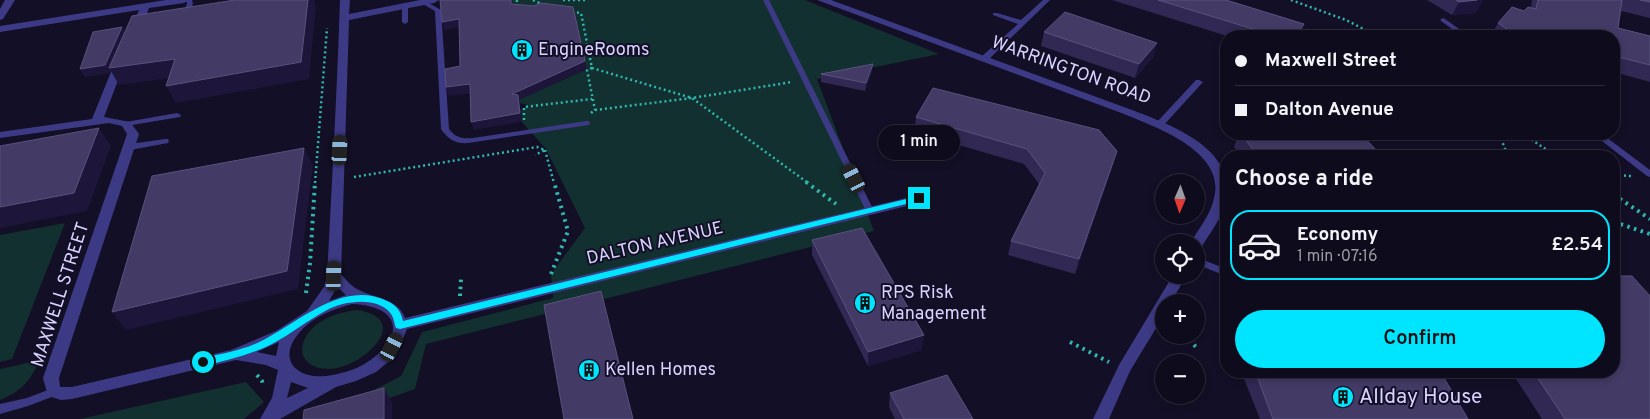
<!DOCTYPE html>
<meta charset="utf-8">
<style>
:root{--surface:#0e0b1c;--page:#171425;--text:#f1f3f6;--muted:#9b9ba3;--line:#2e2b3b;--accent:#00e5ff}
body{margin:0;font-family:Overpass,sans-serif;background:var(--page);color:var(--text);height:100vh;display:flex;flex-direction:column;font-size:19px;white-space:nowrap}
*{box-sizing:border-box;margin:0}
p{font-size:16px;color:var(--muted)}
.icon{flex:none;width:28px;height:28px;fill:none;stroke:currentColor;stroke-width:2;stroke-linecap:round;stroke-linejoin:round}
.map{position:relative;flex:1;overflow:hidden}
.drawer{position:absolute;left:1220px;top:150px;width:400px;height:228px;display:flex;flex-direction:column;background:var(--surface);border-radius:20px;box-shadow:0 2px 8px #0003,0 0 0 1px var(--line)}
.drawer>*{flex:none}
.top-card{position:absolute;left:1220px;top:30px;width:400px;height:110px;border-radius:20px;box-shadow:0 2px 8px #0003,0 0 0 1px var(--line);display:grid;align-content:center;height:110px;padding:0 15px;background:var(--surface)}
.needle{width:32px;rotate:182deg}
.controls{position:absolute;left:1155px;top:174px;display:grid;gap:10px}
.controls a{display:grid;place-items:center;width:50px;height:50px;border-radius:50%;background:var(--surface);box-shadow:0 2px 8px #0003,0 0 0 1px var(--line);font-size:25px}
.end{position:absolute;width:22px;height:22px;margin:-11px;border:6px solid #00e5ff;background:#111;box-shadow:0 0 0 2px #111}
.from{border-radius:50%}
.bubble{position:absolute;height:35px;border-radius:18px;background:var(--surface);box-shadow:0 2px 8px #0003,0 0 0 1px var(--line);font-size:16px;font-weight:600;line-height:35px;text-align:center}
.car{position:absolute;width:15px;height:30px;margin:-15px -8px;border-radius:6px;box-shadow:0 0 4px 1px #0007;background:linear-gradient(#222 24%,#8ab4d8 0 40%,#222 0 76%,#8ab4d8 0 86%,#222 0)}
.top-card b{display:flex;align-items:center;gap:18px;height:48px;font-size:19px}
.top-card b+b{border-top:1px solid var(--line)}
.top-card i{width:12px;height:12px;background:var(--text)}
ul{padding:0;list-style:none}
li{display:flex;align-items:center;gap:15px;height:70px;margin:0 10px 8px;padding:0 5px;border:2px solid transparent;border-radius:20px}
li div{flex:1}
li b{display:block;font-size:19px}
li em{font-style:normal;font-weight:600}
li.selected{border-color:var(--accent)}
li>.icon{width:45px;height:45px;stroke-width:1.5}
h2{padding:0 15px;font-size:22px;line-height:60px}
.action{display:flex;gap:10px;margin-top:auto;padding:10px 15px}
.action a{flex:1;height:58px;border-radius:30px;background:var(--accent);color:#111;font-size:20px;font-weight:600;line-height:58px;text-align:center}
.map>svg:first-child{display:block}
</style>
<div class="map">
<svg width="1650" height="419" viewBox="0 0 1650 419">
<rect width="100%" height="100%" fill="#130f26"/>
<!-- green -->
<path fill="#12302f" d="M511,0h294l134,54 -122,25 57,152 -448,113 -11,45 -85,30h-25l46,-17 50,-26 21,-44 131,-34 -2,-24 34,-46 -39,-79 -24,-27 -1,-12 7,-5 -8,-2 -2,-26 36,7 33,-15 -74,-56z
M65,223l-53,136 -12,3v-127z
M357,310c57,8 7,58 -28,59 -30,0 -35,-25 -14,-43 12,-10 27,-14 42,-16z
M40,360c-11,22 -17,30 -40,40v-31z
M246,382l18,20 -20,17h-164z"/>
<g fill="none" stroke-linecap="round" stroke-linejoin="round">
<!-- path-far1 -->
<path stroke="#2fb8b0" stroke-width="2.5" stroke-dasharray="2 3" stroke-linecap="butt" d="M533,0l11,5
M563,0h23
M1291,0l55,20 31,16
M516,7l1,-7
M572,12l9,1 11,55 100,30 116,85
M592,68l-5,2 8,40
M591,113l4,-3 97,-12 100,-16
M524,120v-13l68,-8
M1499,134l9,22
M1523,134l33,22
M545,150l9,33
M1614,175l17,1
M354,177l183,-30 8,3 -10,5
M315,183l12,-155"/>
<!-- path -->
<path stroke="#2fb8b0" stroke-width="4" stroke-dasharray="2.5 4.5" stroke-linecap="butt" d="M806,182l30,22
M1614,195l36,24
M1614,222l36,12
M551,274l17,-43 -14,-49
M306,293l4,-30 5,-81
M460,296l1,-17
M1184,335l14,14
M1070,342l39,20
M257,375l5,6 1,5"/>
<!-- lane -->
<path fill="#3d3a85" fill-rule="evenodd" d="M186,0h6l1,3 -4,14 -3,2 -3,-2 4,-14z
M763,0h6l105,211 -1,2 -3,1 -4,-3z
M1043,0h7l-63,61h-6v-4l37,-33 -25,-9v-2h4l24,7z
M425,1l16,9 8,119c7,9 13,10 24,9l113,-17h3l1,2 -1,2 -121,18c-13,1 -20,-4 -27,-14l-6,-118 -12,-7 -1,-1z
M405,4l3,2v16l-3,2 -3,-2v-16z
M1443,18l2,1 24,17h-7l-21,-15 -1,-1z
M1196,80h3l4,2 -40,44h-6l-1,-2 1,-2z
M177,113l4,2 -1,2 -54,9 -4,-2 4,-2z
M1593,134h9l48,36v7l-3,-1z
M165,139h3l1,2 -1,2 -38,7 -4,-3 4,-3z
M1196,257l30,12v7l-30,-12z
M53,388l4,1 1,3 -1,3 -29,11 -28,8v-10l27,-6z"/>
<!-- street -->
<path fill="#3d3a85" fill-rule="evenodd" d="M5,0h10l-12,19 -3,1v-11z
M166,0h23l-5,3 -35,5 -8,21 -5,3 -5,-3 8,-19 -139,22v-6z
M340,0h10l-1,14 71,-14h19l-5,3 -85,17 -8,254c5,6 11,13 18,16 17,9 39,8 46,28l514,-123 6,4 -6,4 -512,126 -8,20 -11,13 -12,10 -20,9 -20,6 -56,32h-20l12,-21 6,-28 -12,-5 -30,-5 -164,39 -11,1 -13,-4 -5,-18 84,-244 -5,-8 -13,-3 -109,15v-6l92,-13 23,-57 5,-3 5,3 -21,55 26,5 9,12 -80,244 1,9h12l159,-37 45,-19 31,-20 17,-24 3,-11c5,-92 10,-186 13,-276zM337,287l9,8 -17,6zM352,304c51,2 53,34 14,59 -13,8 -26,11 -40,13 -30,3 -49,-17 -27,-43 13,-16 34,-24 53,-29zM279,342l-3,14 -19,-4zM291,382l17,6 -21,10z
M817,0h14l301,110c39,15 104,38 94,90 -3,17 -17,34 -25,48l-5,1v-7h-5c8,-14 20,-28 23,-44 12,-46 -56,-70 -90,-84z
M1173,275h14l-16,27h-7v13l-34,56 -21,48h-16l26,-54z"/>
</g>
<!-- wall -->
<path fill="#312854" d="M1112,0h114l78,24 -5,12h-72z
M1427,0h50l-1,13 -24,2z
M1532,0h118v18l-29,-7 -3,17 32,8v46l-36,-10v-36h-123l7,-13 33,-15z
M1044,32l110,24 -19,22 -94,-32z
M872,72l-7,19 -44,-9v-8z
M916,117l201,34 -4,14 -38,109 -67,-19 3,-14 28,-57 -15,-20 -110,-32z
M1239,134h122l18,19 -2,3h-136l-7,-9z
M812,240l110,110 -54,16 -56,-111z
M1241,371h199l28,48h-208z
M1511,371h103l36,48h-108z
M890,393l83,26h-78l-6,-12z"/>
<!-- shaded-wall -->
<path fill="#1d163a" d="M308,0h6l2,5 -7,74 -133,24 -10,-17z
M1477,0h6l-7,13 -24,2 7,-13z
M459,19l2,8 -17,3 -2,-8z
M1304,24l-5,12h-3z
M122,27l4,8 49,24 9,17 -65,9 -8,-14 -1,2 -25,4 -5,-8z
M1157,43l-3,13 -19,22 4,-14z
M585,61l2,8 -68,31 3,22 -48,8 -3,-8 41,-28z
M873,64l-1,8 -7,19 1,-8z
M470,84l2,9 -23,3 -3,-9z
M99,128l12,18 -24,65 -87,17v-21z
M304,148l9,17 -15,124 -172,41 -14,-18z
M1117,151l-4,14 -38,109 4,-15z
M924,335l-2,15 -54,16v-14z
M384,388l8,14v17h-8z"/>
<!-- building -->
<path fill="#433a66" stroke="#5a527e" d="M235,0h73l-7,62 -135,24 9,-27 -66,9 23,-52z
M440,0h71v4l23,2 7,-3 32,4 12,54 -73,33 6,1 2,18 -49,9 -1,-38 -24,3 -1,-18 15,-3 -1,-47 -17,3z
M1158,0h68l78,24 -8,12h-20z
M1456,0h21l-18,2z
M1538,0h84l-4,28 32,8v29l-36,-9v-20h-97l-19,-13 14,-16 12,4 4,-4 8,2z
M1640,0h10v2z
M1065,12l92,31 -18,21 -95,-32z
M122,27l-17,38 -25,4 13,-37z
M873,64l-7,19 -45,-9z
M933,88l166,42 18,21 -38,108 -68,-18 34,-68 -18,-24 -111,-32z
M99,128l-25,65 -74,14v-61z
M1241,134h120l18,19 -35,3h-86z
M304,148l-17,123 -175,41 40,-136z
M862,228l62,107 -56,17 -56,-112z
M1614,276h18l18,20v123h-85l-32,-48h81z
M601,291l32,128h-69l-20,-114z
M1255,371h185l28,48h-195z
M947,375l26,44h-69l-14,-26z
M384,388v31h-81l1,-9z"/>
<!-- route -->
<path fill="#00e5ff" d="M919,196l3,1v3l-522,129 -4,-1c-2,-5 -2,-10 -5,-14 -13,-18 -47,-13 -64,-4 -19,10 -36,24 -55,34 -22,11 -45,16 -69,22l-5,-4 5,-4c17,-4 35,-7 52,-14 39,-17 86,-66 132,-43 9,4 14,10 16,20z"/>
<!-- icons -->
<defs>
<g id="building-disc" transform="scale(1.125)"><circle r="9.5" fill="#00e5ff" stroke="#130f26"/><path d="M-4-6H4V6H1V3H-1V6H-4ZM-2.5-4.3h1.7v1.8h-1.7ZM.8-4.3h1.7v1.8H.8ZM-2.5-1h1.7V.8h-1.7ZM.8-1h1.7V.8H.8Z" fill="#111"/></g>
</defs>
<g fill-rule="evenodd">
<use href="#building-disc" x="522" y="50"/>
<use href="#building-disc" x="865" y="303"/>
<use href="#building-disc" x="589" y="370"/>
<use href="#building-disc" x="1343" y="397"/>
</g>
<g text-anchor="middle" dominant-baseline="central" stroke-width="4" stroke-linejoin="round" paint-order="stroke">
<!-- poi labels -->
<g font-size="18" fill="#d9d4ff" stroke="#130f26" text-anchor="start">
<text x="538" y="50">EngineRooms</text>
<text x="881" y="293">RPS Risk<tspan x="881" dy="21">Management</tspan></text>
<text x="605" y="370">Kellen Homes</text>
</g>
<!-- street labels -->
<g font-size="18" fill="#d9d4ff" stroke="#130f26">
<text transform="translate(1071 71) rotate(20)">WARRINGTON ROAD</text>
<text transform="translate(655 244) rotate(-13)">DALTON AVENUE</text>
<text transform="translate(61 295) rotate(-72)">MAXWELL STREET</text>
</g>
<!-- near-poi labels -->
<g font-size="21" fill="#d9d4ff" stroke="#130f26" text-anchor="start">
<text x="1359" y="397">Allday House</text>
</g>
</g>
</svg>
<div class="controls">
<a><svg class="needle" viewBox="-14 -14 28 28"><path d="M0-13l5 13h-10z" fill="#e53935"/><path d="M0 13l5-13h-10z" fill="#9b9ba3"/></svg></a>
<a><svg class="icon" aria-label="locate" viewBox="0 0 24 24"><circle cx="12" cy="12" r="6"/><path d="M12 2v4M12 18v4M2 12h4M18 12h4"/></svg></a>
<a>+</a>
<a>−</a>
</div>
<i class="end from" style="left:203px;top:362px"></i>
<i class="end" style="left:919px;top:198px"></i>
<div class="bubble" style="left:878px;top:125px;width:82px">1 min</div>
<i class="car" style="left:340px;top:150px;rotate:3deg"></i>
<i class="car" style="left:854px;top:178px;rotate:333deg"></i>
<i class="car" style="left:334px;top:276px;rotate:2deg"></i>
<i class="car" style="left:392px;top:347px;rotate:28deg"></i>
<div class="top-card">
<b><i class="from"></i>Maxwell Street</b>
<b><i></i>Dalton Avenue</b>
</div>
<section class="drawer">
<h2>Choose a ride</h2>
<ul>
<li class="selected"><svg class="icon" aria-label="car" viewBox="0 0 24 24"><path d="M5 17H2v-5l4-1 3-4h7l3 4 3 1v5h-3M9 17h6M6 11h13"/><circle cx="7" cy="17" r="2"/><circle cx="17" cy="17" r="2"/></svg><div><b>Economy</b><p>1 min · 07:16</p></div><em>£2.54</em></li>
</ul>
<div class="action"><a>Confirm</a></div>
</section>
</div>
